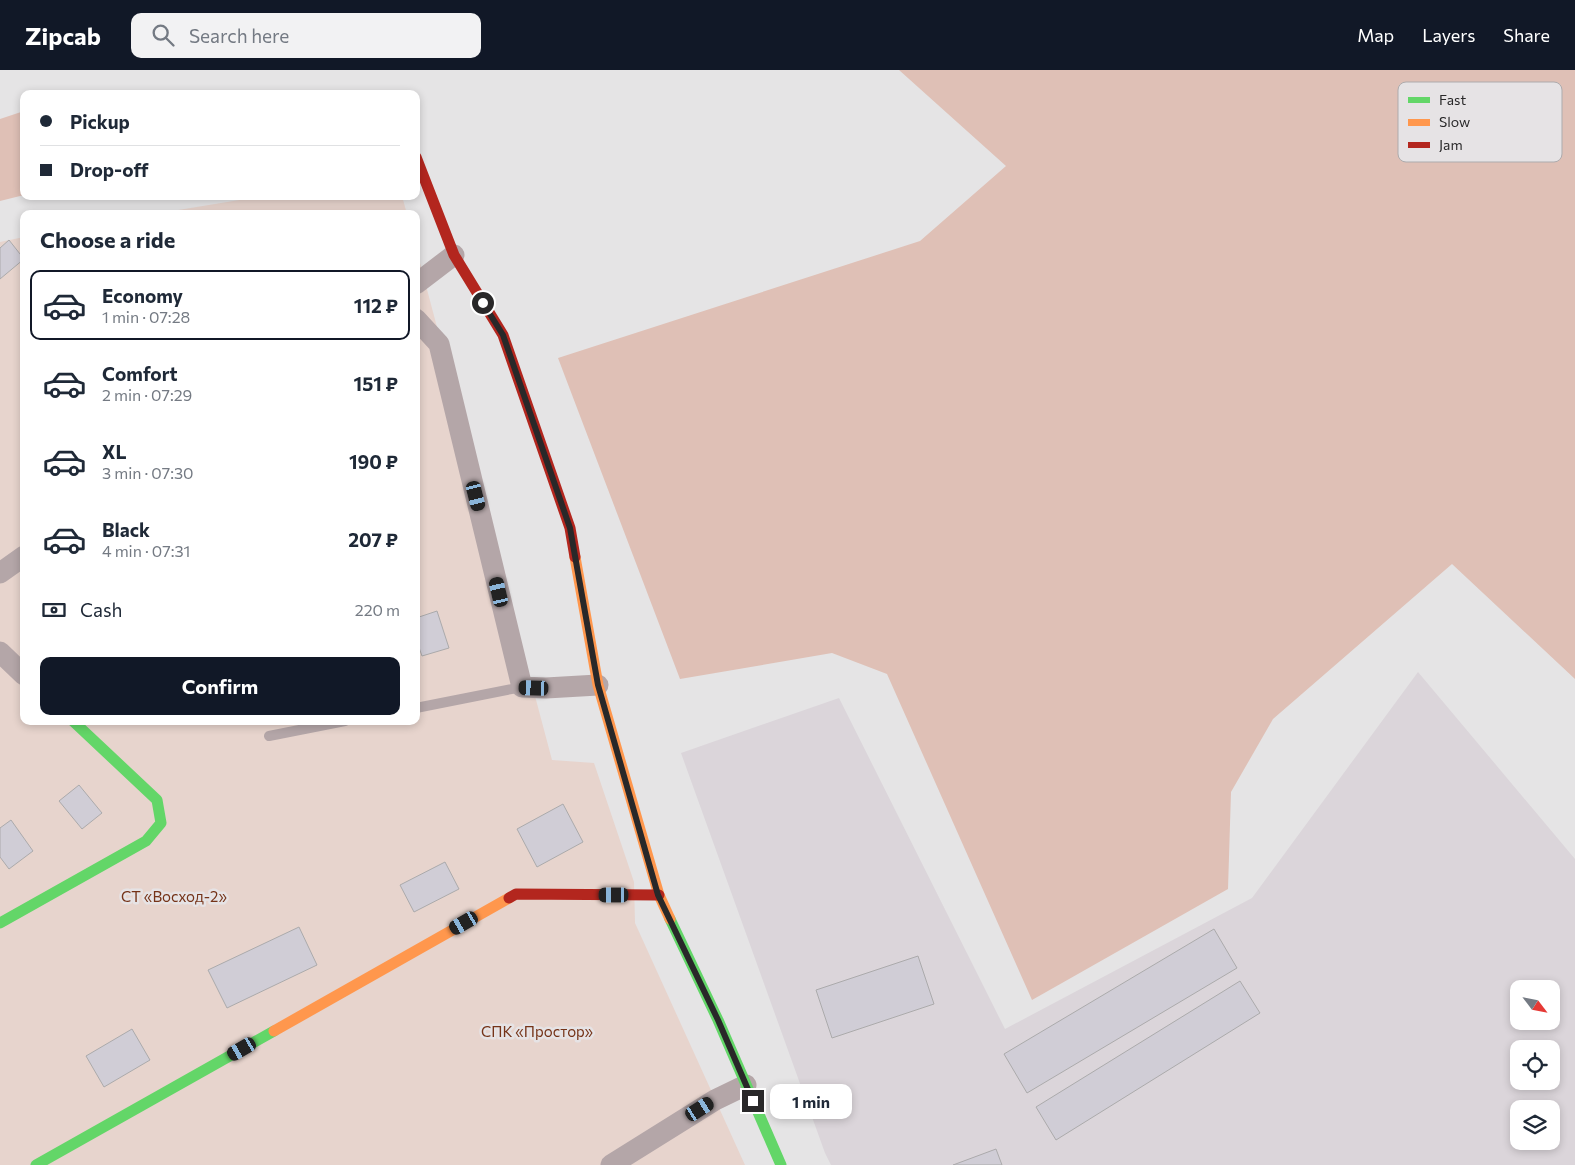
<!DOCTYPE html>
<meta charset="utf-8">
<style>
:root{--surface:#fff;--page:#f2f2f3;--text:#1f2937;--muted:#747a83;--line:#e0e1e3;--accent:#111827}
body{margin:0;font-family:Commissioner,sans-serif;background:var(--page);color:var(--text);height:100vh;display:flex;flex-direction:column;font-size:19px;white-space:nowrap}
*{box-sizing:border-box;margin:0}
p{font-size:16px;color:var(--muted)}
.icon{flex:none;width:28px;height:28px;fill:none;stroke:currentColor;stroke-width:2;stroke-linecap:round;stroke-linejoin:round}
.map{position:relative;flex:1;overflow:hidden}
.drawer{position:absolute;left:20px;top:140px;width:400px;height:515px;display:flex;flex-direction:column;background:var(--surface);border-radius:10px;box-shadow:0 2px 8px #0003}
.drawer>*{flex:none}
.top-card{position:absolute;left:20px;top:20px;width:400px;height:110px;border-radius:10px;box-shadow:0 2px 8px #0003;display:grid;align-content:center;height:110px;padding:0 20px;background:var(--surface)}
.needle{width:32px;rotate:122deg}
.fabs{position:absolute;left:1510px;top:910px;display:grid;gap:10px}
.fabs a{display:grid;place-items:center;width:50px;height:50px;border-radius:10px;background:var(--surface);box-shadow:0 2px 8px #0003;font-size:25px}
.end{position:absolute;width:22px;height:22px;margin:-11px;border:6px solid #292829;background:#fff;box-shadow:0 0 0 2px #fff}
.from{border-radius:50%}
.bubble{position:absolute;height:35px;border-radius:10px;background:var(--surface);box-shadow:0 2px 8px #0003;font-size:16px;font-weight:700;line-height:35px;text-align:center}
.car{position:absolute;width:15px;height:30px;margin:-15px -8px;border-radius:6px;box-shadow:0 0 4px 1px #0007;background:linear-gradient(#222 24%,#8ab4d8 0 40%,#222 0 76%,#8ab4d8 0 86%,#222 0)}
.top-card b{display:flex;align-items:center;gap:18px;height:48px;font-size:19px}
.top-card b+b{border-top:1px solid var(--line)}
.top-card i{width:12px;height:12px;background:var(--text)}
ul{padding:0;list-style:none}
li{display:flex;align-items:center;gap:15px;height:70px;margin:0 10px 8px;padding:0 10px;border:2px solid transparent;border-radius:10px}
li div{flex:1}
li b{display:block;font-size:19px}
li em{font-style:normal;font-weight:700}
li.current{border-color:var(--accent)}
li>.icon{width:45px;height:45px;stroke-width:1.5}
h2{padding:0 20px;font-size:22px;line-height:60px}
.pay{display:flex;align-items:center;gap:12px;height:55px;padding:0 20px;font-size:19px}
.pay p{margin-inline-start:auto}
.cta{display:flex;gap:10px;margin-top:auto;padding:10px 20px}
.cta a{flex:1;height:58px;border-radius:10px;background:var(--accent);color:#fff;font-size:20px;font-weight:700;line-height:58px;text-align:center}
header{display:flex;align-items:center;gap:30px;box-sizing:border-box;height:70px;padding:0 25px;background:var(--accent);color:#fff}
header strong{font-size:24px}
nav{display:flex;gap:28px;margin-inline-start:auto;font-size:18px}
.search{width:350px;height:45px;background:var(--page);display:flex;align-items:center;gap:12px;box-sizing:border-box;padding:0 18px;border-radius:10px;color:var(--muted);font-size:19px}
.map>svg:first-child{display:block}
</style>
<header>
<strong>Zipcab</strong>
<div class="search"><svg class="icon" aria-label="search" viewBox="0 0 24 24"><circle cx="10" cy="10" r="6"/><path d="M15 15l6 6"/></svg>Search here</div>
<nav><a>Map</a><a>Layers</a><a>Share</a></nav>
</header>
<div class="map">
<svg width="1575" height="1095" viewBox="0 0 1575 1095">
<rect width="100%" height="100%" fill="#e5e4e5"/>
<!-- built -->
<path fill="#dbd5da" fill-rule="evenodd" d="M1418,602l157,187v306h-744l-6,-12 -144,-400 158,-55 166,331 247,-131zM1519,919h32v32h-32zM1519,979h32v32h-32zM1519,1039h32v32h-32z"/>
<!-- green -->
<path fill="#e7d4cd" d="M264,126h138l5,18h-253z
M24,167v484h392v-473l136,512 42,3 40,119 1,41 110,242h-745v-923z"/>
<!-- forest -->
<path fill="#dfc0b6" d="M899,0h676v609l-123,-115 -179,155 -42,73 -3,97 -196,111 -145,-326 -55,-21 -152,26 -122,-321 362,-117 86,-75z
M24,41v84l-24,6v-82z"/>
<!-- building -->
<path fill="#d0cdd6" stroke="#abaaab" d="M9,170l15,19 -24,20v-31z
M437,541l12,37 -27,8 -6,-17v-21z
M79,715l23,28 -20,16 -23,-28z
M563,734l20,38 -46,25 -20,-38z
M11,750l22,31 -24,18 -9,-12v-29z
M445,792l14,27 -45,23 -14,-27z
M299,857l18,38 -90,43 -19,-38z
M1214,859l23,39 -210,125 -23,-39z
M918,886l16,48 -102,34 -16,-48z
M1240,911l20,32 -204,127 -20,-33z
M132,959l18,31 -46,27 -18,-31z
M996,1079l6,16h-49z"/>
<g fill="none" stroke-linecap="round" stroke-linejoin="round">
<!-- lane -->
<path stroke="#b4a6a8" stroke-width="10" d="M416,638l106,-21
M269,666l76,-15"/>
<!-- street -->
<path stroke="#b4a6a8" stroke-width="21" d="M416,214l38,-29
M416,249l23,25 83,343 24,1 52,-3
M0,503l24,-17
M0,582l24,23
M611,1095l104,-65 31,-15"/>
<!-- fast -->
<path stroke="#63d668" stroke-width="11" d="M670,849l48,101 63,145
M0,853l146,-82 15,-18 -4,-23 -84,-79
M36,1095l238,-134"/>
<!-- slow -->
<path stroke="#ff974d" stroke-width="11" d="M575,487l23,128 61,210 11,24
M274,961l235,-133"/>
<!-- jam -->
<path stroke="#b3261e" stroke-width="11" d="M416,87l38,98 49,80 67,193 5,29
M509,828l7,-4 143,1"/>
</g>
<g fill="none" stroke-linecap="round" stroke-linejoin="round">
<!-- route -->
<path stroke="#292829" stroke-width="6" d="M483,233l20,32 67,193 28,157 60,210 60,125 35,81"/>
</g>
<g text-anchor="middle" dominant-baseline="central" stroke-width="5" stroke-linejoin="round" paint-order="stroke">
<!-- park labels -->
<g font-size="15" fill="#753318" stroke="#e6e3e5">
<text x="174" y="826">СТ «Восход-2»</text>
<text x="537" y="961">СПК «Простор»</text>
</g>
</g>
<!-- legend -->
<rect x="1398" y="12" width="164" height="80" rx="8" fill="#e6e3e5" stroke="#adabad" stroke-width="1"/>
<rect x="1408" y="27" width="22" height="6" fill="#63d668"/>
<rect x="1408" y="49" width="22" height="7" fill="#ff974d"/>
<rect x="1408" y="72" width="22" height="6" fill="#b3261e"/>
<g font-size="14" fill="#292829">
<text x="1439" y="35">Fast</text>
<text x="1439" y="57">Slow</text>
<text x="1439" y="80">Jam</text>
</g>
</svg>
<div class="fabs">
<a><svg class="needle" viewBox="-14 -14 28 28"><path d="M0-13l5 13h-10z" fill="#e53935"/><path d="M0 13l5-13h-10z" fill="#747a83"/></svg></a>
<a><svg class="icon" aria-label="locate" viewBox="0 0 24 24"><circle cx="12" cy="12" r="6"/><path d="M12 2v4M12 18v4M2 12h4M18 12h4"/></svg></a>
<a><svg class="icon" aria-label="layers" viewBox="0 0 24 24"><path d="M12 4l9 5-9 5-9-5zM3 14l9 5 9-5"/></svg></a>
</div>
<i class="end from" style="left:483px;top:233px"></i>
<i class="end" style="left:753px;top:1031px"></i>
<div class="bubble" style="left:770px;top:1014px;width:82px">1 min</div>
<i class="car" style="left:476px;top:426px;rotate:166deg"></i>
<i class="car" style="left:499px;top:522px;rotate:347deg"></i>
<i class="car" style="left:534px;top:618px;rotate:272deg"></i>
<i class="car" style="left:614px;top:825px;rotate:270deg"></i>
<i class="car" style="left:464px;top:853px;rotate:240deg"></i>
<i class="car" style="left:242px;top:979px;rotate:240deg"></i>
<i class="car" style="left:700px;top:1039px;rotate:58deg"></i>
<div class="top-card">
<b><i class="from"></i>Pickup</b>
<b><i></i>Drop-off</b>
</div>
<section class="drawer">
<h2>Choose a ride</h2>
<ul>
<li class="current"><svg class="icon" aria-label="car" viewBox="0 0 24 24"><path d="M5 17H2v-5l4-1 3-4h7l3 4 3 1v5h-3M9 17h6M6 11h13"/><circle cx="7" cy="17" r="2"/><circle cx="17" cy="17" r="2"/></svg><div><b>Economy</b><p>1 min · 07:28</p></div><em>112 ₽</em></li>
<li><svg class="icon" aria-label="car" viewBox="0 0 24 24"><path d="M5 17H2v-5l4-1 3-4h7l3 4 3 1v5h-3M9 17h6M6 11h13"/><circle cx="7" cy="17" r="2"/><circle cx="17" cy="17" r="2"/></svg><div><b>Comfort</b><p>2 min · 07:29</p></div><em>151 ₽</em></li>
<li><svg class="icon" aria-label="car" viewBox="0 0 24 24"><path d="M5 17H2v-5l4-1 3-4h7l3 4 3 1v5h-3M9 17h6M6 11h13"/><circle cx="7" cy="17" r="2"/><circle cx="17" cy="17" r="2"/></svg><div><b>XL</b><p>3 min · 07:30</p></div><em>190 ₽</em></li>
<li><svg class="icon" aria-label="car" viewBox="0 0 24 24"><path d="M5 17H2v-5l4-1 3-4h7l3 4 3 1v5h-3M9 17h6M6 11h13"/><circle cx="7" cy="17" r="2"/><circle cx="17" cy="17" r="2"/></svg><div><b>Black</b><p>4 min · 07:31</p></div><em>207 ₽</em></li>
</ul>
<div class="pay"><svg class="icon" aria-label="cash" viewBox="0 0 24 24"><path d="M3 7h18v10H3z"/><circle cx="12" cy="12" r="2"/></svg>Cash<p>220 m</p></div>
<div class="cta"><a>Confirm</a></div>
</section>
</div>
